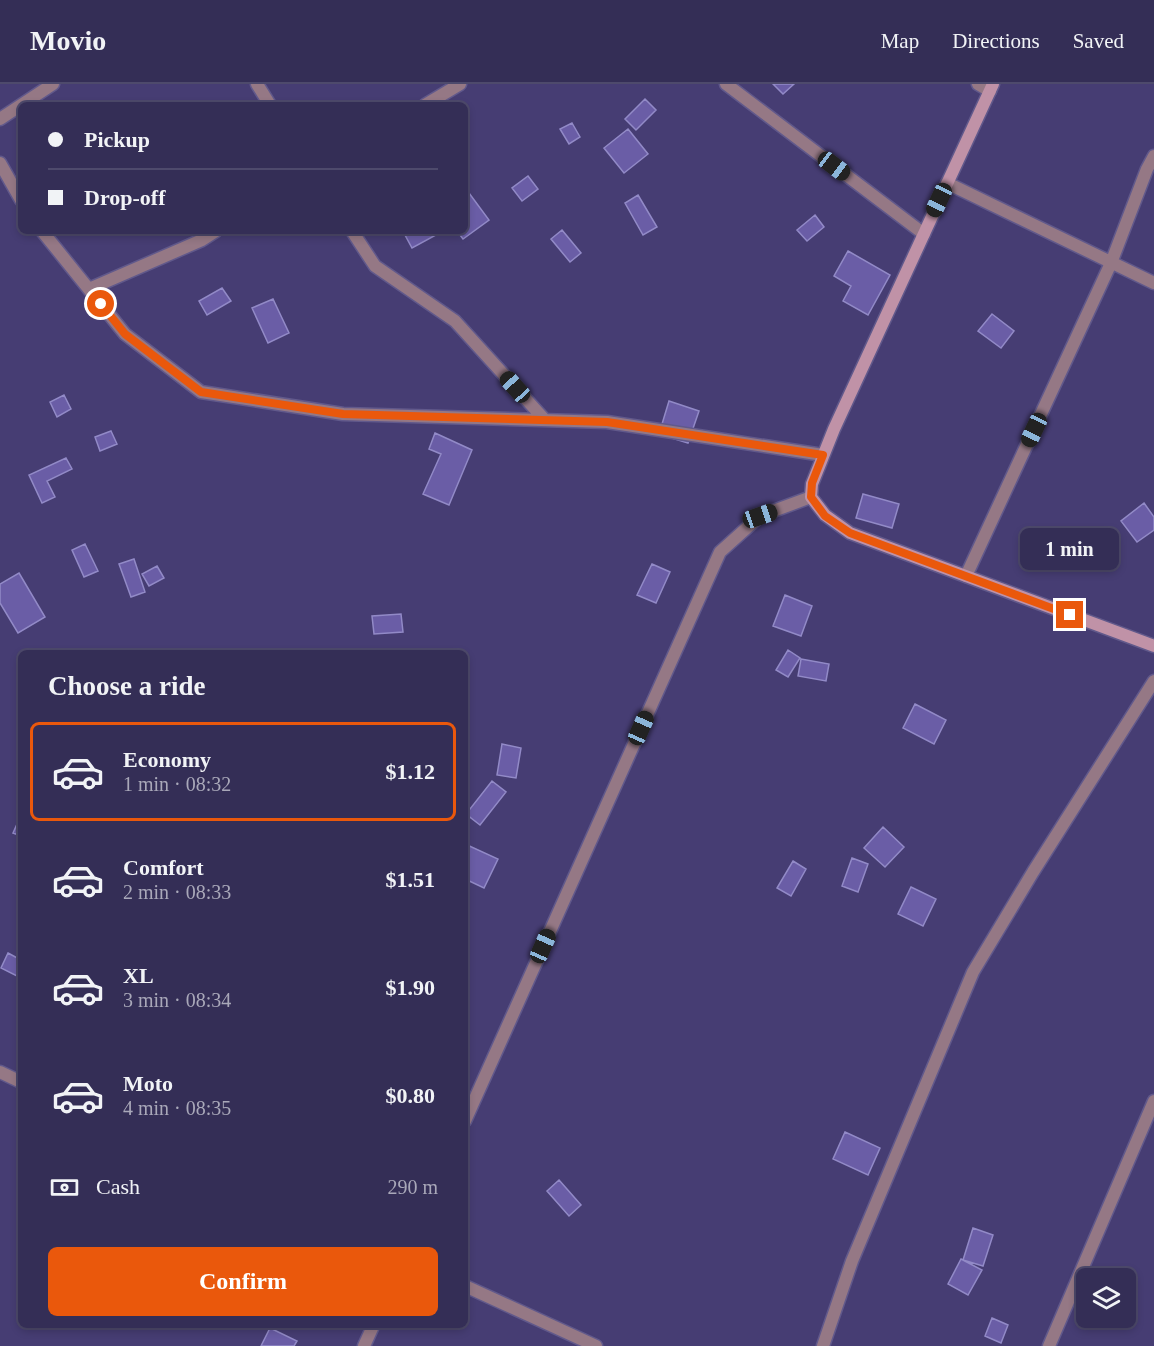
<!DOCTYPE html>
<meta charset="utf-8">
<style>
:root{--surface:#342e56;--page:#3f3a60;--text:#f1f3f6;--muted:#a9a8b9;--line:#4e4a6c;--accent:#ea580c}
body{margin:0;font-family:"Times New Roman",serif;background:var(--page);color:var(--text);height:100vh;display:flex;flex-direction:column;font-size:22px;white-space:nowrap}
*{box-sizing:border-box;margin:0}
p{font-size:20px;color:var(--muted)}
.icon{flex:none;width:33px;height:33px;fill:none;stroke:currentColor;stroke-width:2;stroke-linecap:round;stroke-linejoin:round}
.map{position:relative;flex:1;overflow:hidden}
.side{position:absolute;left:18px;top:566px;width:450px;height:678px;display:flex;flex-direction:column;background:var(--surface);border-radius:9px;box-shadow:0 3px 9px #0003,0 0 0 2px var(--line)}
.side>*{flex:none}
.top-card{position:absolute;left:18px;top:18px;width:450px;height:132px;border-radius:9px;box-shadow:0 3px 9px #0003,0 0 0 2px var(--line);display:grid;align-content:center;height:132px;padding:0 30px;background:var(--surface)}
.tools{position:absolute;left:1076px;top:1184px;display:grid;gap:12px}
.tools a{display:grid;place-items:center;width:60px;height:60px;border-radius:9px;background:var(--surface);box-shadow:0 3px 9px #0003,0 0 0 2px var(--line);font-size:30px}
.end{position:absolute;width:27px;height:27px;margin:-14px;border:8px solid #ea580c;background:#fff;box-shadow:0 0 0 3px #fff}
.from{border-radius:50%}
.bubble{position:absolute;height:42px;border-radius:9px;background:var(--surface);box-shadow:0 3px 9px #0003,0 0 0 2px var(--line);font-size:20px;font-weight:700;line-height:42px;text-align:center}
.car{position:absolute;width:18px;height:36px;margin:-18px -9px;border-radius:8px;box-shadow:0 0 4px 2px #0007;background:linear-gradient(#222 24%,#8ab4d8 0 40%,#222 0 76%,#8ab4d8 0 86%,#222 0)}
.top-card b{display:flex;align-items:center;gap:21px;height:57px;font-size:22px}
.top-card b+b{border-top:2px solid var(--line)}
.top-card i{width:15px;height:15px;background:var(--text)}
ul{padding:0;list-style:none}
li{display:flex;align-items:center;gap:18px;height:99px;margin:0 12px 9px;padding:0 18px;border:3px solid transparent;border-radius:9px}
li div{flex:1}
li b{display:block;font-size:22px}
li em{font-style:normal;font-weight:700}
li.on{border-color:var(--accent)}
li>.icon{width:54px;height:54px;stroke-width:1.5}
h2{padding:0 30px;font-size:27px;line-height:72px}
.pay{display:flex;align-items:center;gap:15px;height:66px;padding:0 30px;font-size:22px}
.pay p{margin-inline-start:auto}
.primary-button{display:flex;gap:12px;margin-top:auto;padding:12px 30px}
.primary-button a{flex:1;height:69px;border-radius:9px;background:var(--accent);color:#fff;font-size:24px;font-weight:700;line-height:69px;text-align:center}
header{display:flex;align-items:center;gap:36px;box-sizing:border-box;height:84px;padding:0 30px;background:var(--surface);border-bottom:2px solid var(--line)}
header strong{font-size:28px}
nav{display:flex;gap:33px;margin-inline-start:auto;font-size:21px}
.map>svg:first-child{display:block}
</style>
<header>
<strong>Movio</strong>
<nav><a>Map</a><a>Directions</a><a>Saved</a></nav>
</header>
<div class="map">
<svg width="1154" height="1262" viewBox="0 0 1154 1262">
<rect width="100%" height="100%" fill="#463d73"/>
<!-- building -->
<path fill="#6a5da6" stroke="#928ac7" stroke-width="1.5" d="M773,0h21l-11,10z
M645,15l11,11 -20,20 -11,-11z
M572,39l8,14 -11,7 -9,-15z
M628,45l20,25 -24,19 -20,-25z
M528,92l10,13 -16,12 -10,-13z
M469,109l20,27 -26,19 -6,-8h8v-35z
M638,111l19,32 -14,8 -18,-32z
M815,131l9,12 -17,14 -10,-11z
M562,146l19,23 -11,9 -19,-23z
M413,147h21l2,4 -24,13 -7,-13z
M848,167l42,24 -22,40 -25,-14 8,-15 -17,-10z
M222,204l9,13 -24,14 -8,-14z
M273,215l16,34 -21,10 -16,-35z
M992,230l22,17 -13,17 -23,-17z
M64,311l7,14 -14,8 -7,-15z
M669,317l30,10 -11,32 -29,-9z
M111,347l6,13 -17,7 -5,-14z
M435,349l37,17 -23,55 -26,-11 18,-40 -12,-5z
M66,374l6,11 -25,12 8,16 -13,6 -13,-28z
M863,410l36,10 -7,24 -36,-10z
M1144,419l10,14v13l-17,12 -16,-21z
M85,460l13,27 -14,6 -12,-27z
M134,475l11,33 -14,5 -12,-33z
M652,480l18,8 -14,31 -19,-8z
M157,482l7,12 -15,8 -7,-12z
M19,489l26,44 -27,16 -18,-30v-19z
M785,511l27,11 -11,30 -28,-10z
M401,530l2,18 -29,2 -2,-18z
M788,566l12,8 -12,19 -12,-7z
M801,575l28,5 -3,17 -28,-5z
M915,620l31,16 -12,24 -31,-16z
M502,660l19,4 -5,30 -19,-3z
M492,697l14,11 -26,33 -14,-11z
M21,731v21l-8,-3z
M883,743l21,20 -19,20 -21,-19z
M465,760l33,15 -14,29 -19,-9z
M852,774l16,6 -10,28 -16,-6z
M793,777l13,8 -15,27 -14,-8z
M911,803l25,12 -13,27 -25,-12z
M8,869l13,7v18l-20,-10z
M845,1048l35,16 -12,27 -35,-16z
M559,1096l22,25 -12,11 -22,-25z
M973,1144l20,7 -10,31 -20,-6z
M961,1175l21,11 -14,25 -20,-11z
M992,1234l16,7 -7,18 -16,-7z
M270,1244l27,13 -3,5h-33z"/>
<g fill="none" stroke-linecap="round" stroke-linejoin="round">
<!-- street casing -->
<g stroke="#61598b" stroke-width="15">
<path id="street" d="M257,0l13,21
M726,0l198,150
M978,0l12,7
M425,21l35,-21
M0,35l53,-35
M0,79l21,37
M947,99l207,100
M42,147l83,103 76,58 142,22 264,8 216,33
M352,147l23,35 80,55 90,99
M89,205l113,-49 14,-9
M966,492l145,-313 36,-94 7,-13
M0,988l21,10
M465,1037l255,-569 40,-36 51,-19
M465,1202l131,60
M364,1262l10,-22
M823,1262l29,-85 121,-289 60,-100 121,-191
M1049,1262l105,-245"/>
</g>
<!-- secondary casing -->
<g stroke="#61598b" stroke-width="15">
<path id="secondary" d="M993,0l-159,345 -22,55 -1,13 14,18 25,18 304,113"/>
</g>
<!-- street -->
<use href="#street" stroke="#957885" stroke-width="12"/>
<!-- secondary -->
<use href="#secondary" stroke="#c092a7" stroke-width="12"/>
</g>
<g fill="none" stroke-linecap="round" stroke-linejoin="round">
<!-- route -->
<path stroke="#ea580c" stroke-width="8" d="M101,220l24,30 76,58 142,22 264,8 216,33 -11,28 -1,14 14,19 25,17 220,82"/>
</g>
</svg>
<div class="tools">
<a><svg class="icon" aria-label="layers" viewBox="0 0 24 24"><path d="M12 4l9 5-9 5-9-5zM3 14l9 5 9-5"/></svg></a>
</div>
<i class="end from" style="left:101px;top:220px"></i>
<i class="end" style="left:1070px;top:531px"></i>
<div class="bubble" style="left:1020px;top:444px;width:99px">1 min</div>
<i class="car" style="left:834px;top:82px;rotate:127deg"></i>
<i class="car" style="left:939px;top:116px;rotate:205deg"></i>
<i class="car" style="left:515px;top:303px;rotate:318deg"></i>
<i class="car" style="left:1034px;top:346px;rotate:205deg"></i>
<i class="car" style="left:760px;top:432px;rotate:71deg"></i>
<i class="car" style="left:641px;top:644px;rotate:24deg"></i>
<i class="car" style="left:543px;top:862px;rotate:24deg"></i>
<div class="top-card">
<b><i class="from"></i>Pickup</b>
<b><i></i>Drop-off</b>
</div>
<section class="side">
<h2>Choose a ride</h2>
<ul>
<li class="on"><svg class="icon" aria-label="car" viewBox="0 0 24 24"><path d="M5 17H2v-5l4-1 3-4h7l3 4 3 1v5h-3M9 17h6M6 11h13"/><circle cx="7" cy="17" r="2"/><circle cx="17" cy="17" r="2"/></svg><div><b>Economy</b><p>1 min · 08:32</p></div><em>$1.12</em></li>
<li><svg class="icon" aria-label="car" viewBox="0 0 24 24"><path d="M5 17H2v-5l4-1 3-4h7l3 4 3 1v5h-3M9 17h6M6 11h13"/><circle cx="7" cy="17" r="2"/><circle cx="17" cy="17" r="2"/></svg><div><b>Comfort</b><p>2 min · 08:33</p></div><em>$1.51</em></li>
<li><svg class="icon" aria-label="car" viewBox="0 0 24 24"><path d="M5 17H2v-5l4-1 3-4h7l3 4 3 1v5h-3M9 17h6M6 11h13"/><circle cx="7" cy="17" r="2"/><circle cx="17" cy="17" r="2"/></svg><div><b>XL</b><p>3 min · 08:34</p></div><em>$1.90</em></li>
<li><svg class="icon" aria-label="car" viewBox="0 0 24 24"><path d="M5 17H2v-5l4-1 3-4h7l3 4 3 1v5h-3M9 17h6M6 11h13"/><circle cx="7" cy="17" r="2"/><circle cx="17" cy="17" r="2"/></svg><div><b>Moto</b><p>4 min · 08:35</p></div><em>$0.80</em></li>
</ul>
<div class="pay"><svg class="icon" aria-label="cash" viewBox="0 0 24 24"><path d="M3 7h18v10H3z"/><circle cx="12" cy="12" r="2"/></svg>Cash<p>290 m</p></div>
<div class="primary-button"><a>Confirm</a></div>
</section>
</div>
